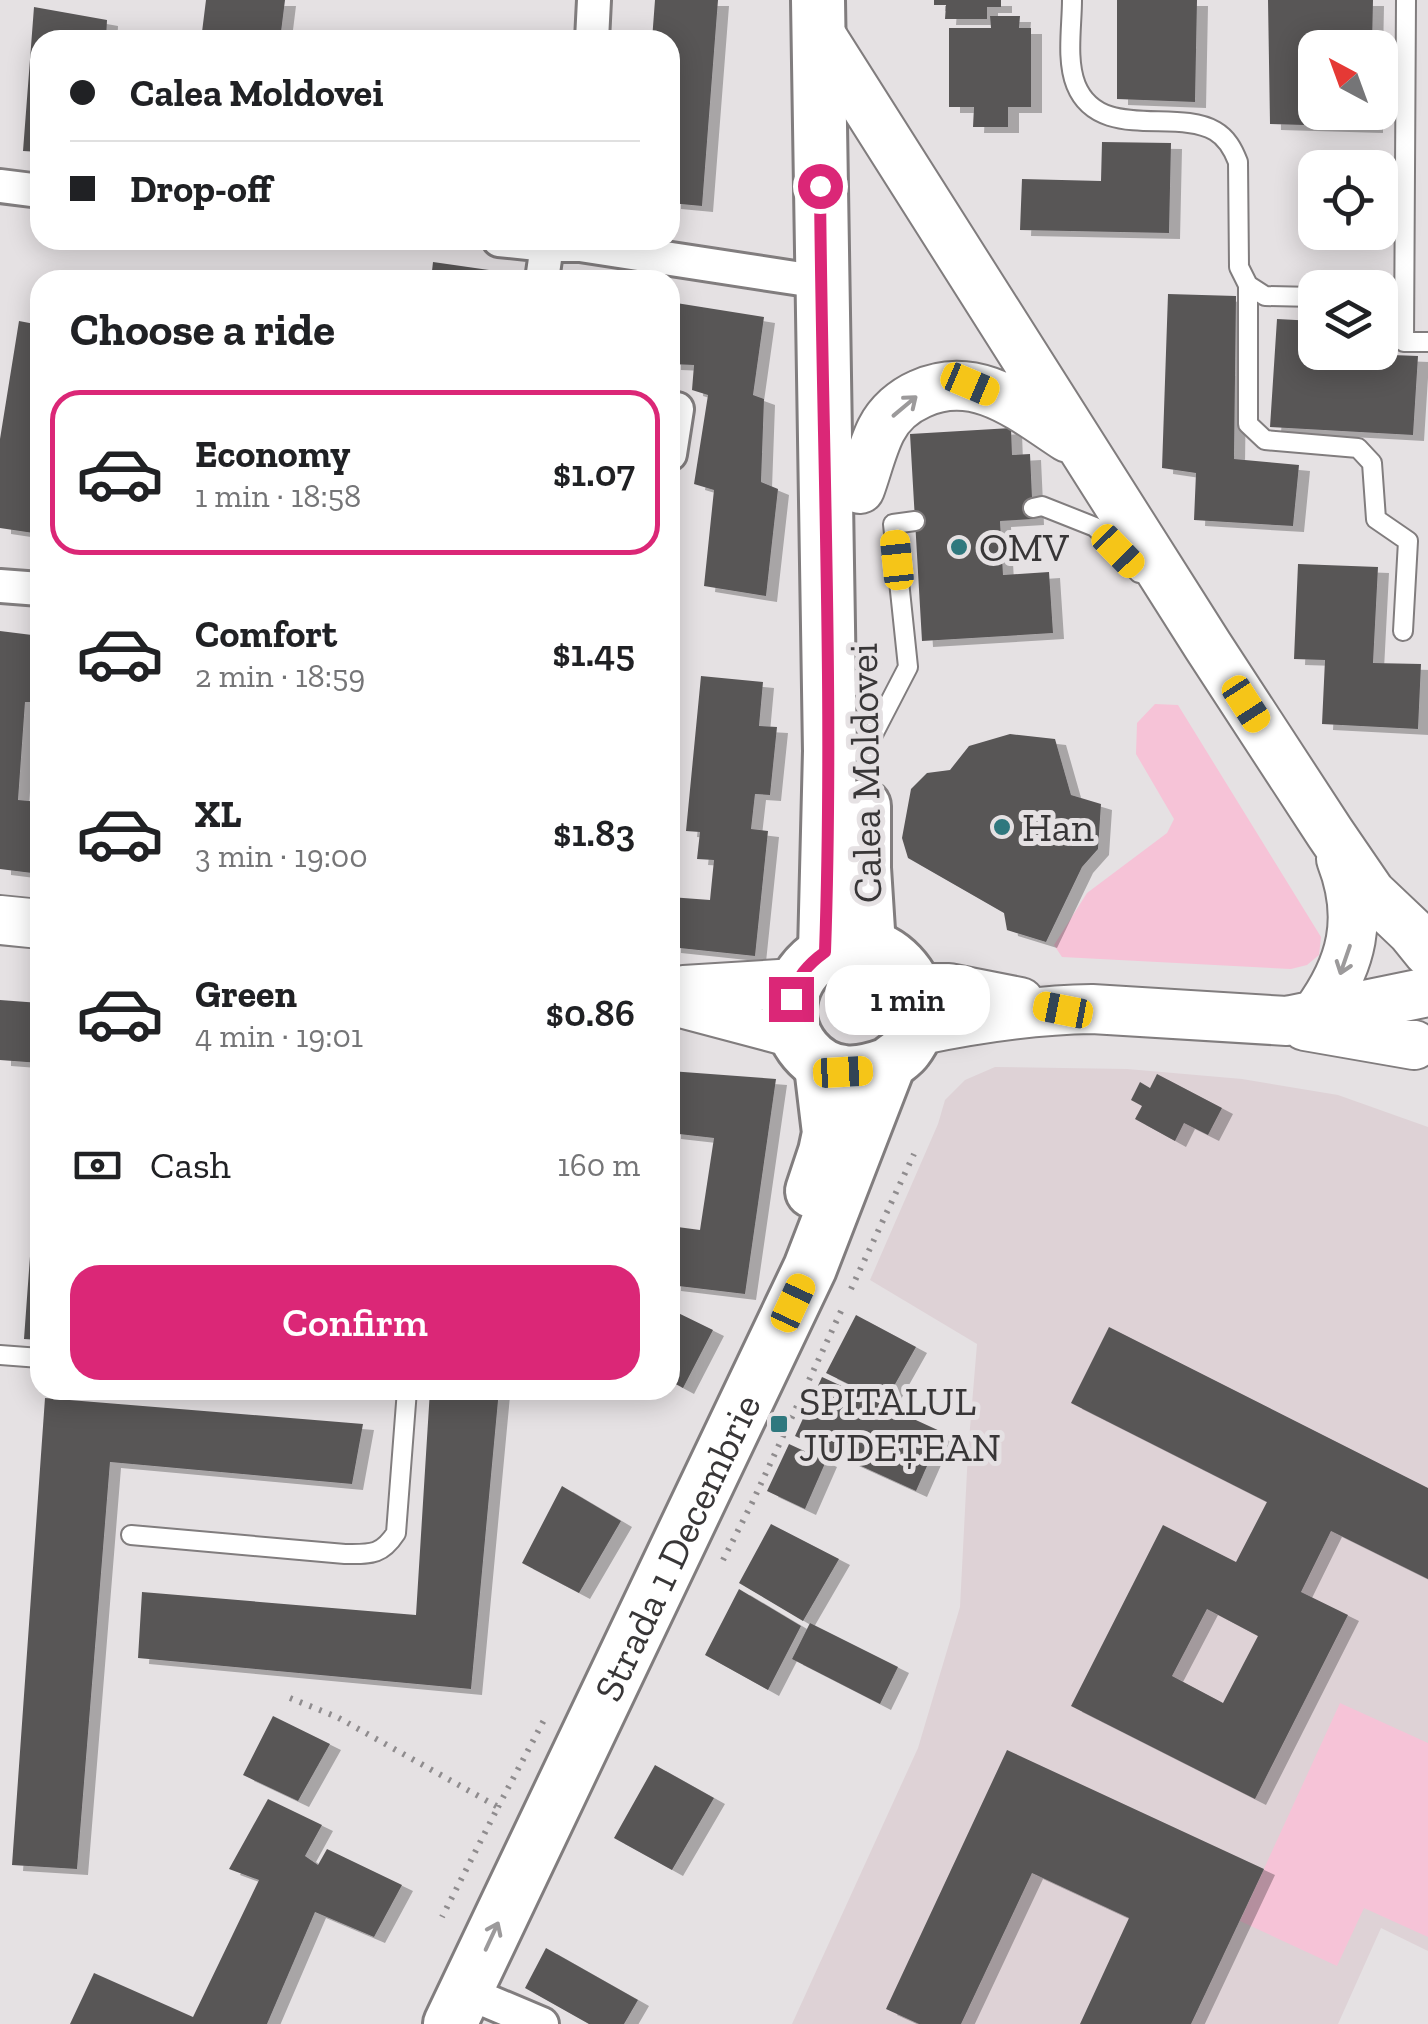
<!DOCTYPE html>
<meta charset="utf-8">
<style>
:root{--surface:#fff;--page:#f6f6f6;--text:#202124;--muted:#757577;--line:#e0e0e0;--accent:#db2777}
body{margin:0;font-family:"Zilla Slab",serif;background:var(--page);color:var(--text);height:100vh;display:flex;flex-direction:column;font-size:38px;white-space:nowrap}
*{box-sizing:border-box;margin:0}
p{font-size:32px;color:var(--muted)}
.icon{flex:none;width:55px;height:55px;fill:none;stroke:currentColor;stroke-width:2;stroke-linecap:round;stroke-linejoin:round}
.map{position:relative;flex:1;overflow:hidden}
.drawer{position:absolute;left:30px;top:270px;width:650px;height:1130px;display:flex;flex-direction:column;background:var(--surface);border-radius:30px;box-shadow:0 5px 25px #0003}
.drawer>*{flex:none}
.banner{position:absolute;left:30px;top:30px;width:650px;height:220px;border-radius:30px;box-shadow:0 5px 25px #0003;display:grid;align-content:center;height:220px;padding:0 40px;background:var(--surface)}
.needle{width:65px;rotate:319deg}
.tools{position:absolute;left:1298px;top:30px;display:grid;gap:20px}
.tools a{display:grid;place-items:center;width:100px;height:100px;border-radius:20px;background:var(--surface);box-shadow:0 5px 25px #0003;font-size:50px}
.end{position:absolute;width:45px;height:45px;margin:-22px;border:12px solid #db2777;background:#fff;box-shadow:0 0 0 5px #fff}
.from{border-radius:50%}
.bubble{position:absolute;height:70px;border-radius:30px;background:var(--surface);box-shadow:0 5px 25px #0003;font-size:32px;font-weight:600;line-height:70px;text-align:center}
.car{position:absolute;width:30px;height:60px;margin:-30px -15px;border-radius:12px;box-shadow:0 0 8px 2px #0007;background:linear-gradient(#f5c518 24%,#345 0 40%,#f5c518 0 76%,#345 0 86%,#f5c518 0)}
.banner b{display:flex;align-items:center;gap:35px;height:95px;font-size:38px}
.banner b+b{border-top:2px solid var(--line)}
.banner i{width:25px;height:25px;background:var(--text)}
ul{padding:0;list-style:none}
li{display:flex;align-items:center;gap:30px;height:165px;margin:0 20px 15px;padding:0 20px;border:5px solid transparent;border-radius:30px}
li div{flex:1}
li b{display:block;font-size:38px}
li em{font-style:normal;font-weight:600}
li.current{border-color:var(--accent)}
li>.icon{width:90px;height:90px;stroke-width:1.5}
h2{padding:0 40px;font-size:45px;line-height:120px}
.pay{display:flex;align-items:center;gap:25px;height:110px;padding:0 40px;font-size:38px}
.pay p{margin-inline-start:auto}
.primary-button{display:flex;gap:20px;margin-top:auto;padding:20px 40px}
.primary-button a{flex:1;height:115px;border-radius:30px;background:var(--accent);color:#fff;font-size:40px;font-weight:600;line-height:115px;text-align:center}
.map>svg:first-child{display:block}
</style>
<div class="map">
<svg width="1428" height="2024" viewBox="0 0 1428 2024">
<defs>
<filter id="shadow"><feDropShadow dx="11" dy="6" stdDeviation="0" flood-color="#0004"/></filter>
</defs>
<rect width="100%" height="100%" fill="#e5e1e3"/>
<!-- built -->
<path fill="#ded2d6" d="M995,1067l132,2 115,10 96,16 90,32v824l-47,-23 -43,96h-546l126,-276 42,-141 8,-155 9,-108 -107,-64 68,-156 7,-24 20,-20z"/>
<!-- green -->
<path fill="#f6c3d7" d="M1155,704l23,1 143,232 -2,18 -12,10 -16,4 -229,-12 -8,-12 33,-52 80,-60 7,-14 -38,-65 1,-31z
M1340,1703l88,40v194l-64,-29 -27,58 -97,-45z"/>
<!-- building -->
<path fill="#595657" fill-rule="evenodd" filter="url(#shadow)" d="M206,0h79l-5,40h-79z
M655,0h63l-16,206 -32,-3v-163h-18z
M934,0h67v7h-14v12h-42l1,-14h-12z
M1117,0h80l-2,102 -78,-3z
M1268,0h105l-1,48h-57v64h57v15l-102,-3z
M34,7l73,13 -1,20h-66v112l-17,-1z
M990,16h30l-1,12h12v79h-23v20h-35l1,-20h-25v-79h42z
M1102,142l69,1 -2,90 -149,-3 2,-51 79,2z
M433,262l97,14 -1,4h-98z
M1168,294l68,2 -2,163 65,6 -6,61 -99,-6 2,-47 -34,-5z
M670,302l94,15 -11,78 11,4 -3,83 17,7 -12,107 -62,-10 10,-96 -20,-6 14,-89 -16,-5 2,-25 -24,-1z
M1277,319l38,2v31l103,4 -5,79 -143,-8z
M19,321l21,4v209l-40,-6v-89z
M1011,428l1,27 18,-1 3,65 -33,2 3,54 46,-3 4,61 -131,8 -12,-207z
M1298,564l80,3 -5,96 48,1 -3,65 -96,-5 3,-64 -31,-1z
M0,631l40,5v66h-15l-7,98 22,2v72l-40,-5z
M701,676l62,6 -4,44 18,1 -7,68 -15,-1 -4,35 17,2 -13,125 -85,-9v-50l40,3 4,-40 -17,-1 3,-27 -14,-1z
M1010,734l45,5 16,56 30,9 -3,45 -16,18 -36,75 -39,-12 -3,-17 -96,-55 -6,-20 9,-49 16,-16 23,-3 19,-24z
M0,1000l40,3v60l-40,-3z
M670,1071l106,8 -31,215 -75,-9v-59l30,4 14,-92 -44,-5z
M1157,1074l65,34 -14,27 -24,-12 -9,18 -40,-22 7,-13 -11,-6 9,-18 10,6z
M37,1160h3v180l-16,-1z
M670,1309l43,21 -30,58 -13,-7z
M856,1315l60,32 -31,55 -59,-29z
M1109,1327l319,161v91l-97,-48 -30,61 47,23 -93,184 -184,-93 92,-181 73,37 31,-60 -196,-99zM1207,1609l51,27 -35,67 -51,-27z
M822,1377l120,55 -26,59 -121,-55z
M430,1390h69l-28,299 -333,-31 4,-66 274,23z
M45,1398l318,26 -11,60 -242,-22 -33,407 -65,-4z
M789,1444l37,17 -21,48 -38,-18z
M562,1486l59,35 -42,72 -57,-30z
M771,1524l68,35 -36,62 -64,-38z
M739,1589l62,37 -33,64 -63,-35z
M810,1623l88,44 -18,37 -88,-45z
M273,1716l57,28 -32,57 -55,-26z
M1007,1750l257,119 -73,155h-111l49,-106 -97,-45 -71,151h-42l-33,-15z
M655,1765l59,33 -42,72 -58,-32z
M268,1799l54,26 -17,31 13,9 9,-16 75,36 -28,52 -59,-25 -48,112h-197l24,-51 99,44 66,-137 -30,-11z
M546,1948l92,52 -14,24h-35l-64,-36z"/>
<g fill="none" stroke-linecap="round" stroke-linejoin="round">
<!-- lane casing -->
<g stroke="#817d7e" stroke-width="22">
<path id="lane" d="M1072,0c0,26 -6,60 4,85 23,57 100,23 139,46 12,7 18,18 23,31l1,105 9,18 17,11 50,1
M1406,0l-2,342h24
M1248,285v139l17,16 93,8 14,15 4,56 32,22 -5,90
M1380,325l24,17
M1033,508l9,-2 53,21 44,46
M865,750l43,-83 -15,-143 22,-3
M0,1355l40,3
M131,1535l214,19c25,0 36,2 51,-21l11,-143"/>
</g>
<!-- street casing -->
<g stroke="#817d7e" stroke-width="38">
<path id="street" d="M592,40l2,-40
M0,186l40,5
M499,240l48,5h33l241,37
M542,280l5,-35
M670,454l7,-45
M0,586l40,3
M466,1992l76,32"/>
</g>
<!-- secondary casing -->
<g stroke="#817d7e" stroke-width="52">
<path id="secondary" d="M819,32l389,614 122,187 41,60 40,38 17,21
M860,489c7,-19 12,-41 21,-59 8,-16 23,-29 39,-36 56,-26 102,14 148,44
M0,920l40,4
M916,988h33l71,14
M684,990l112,-7
M670,1000l124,33
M1316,1014c36,-49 48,-96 25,-155
M1305,1026l109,19
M916,1031c57,-12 118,-21 176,-22l195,12 141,-29"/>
</g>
<!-- primary casing -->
<g stroke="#817d7e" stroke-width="58">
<g id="primary">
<path d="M818,0l12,751 -5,201"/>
<path d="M864,806v62l5,78"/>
<path d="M812,1191l13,-39 4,-19 -8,-67"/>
<path id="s1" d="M450,2024l360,-756 79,-204c5,-5 13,-9 17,-15 44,-57 -30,-135 -88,-92 -17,13 -27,30 -28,52 -1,30 23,60 54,63 16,2 31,-3 45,-8"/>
</g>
</g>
<!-- path -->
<path stroke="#8f8c8e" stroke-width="6" stroke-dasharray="2.5 8" stroke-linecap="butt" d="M851,1289l63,-135
M723,1560l29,-57 90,-194
M290,1698l47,19 161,90 -56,110
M498,1807l46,-87"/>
<!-- lane -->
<use href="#lane" stroke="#fff" stroke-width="18"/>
<!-- street -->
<use href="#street" stroke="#fff" stroke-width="32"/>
<!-- secondary -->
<use href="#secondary" stroke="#fff" stroke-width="48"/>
<!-- primary -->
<use href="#primary" stroke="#fff" stroke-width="52"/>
</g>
<!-- one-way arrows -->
<defs><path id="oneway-shaft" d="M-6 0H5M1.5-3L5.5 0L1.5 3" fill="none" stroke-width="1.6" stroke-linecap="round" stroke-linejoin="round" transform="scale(2.5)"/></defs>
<g stroke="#9c9a9b">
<use href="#oneway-shaft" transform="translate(905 406) rotate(-40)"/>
<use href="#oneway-shaft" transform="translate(1345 960) rotate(109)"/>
<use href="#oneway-shaft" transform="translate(492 1936) rotate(-65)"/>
</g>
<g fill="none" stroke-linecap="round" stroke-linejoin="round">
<!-- route -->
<path stroke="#db2777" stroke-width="12" d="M791,999c6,-22 16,-34 34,-47 9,-255 -3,-511 -5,-766"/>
</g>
<!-- markers -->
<g fill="#2f787e" stroke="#e5e1e3" stroke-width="4">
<circle cx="959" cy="547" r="10"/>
<circle cx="1002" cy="827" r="10"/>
<rect x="769" y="1414" width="20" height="20" rx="5"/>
</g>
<g text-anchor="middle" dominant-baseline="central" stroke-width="10" stroke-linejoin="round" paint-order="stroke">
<!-- poi labels -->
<g font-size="40" fill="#383637" stroke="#e5e1e3" text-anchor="start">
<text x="979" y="547">OMV</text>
<text x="1022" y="827">Han</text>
<text x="799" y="1401">SPITALUL<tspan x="799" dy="46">JUDEȚEAN</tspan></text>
</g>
<!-- street labels -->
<g font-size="40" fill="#383637" stroke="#e5e1e3">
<text transform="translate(865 773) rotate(-91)">Calea Moldovei</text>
<text stroke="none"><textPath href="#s1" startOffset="528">Strada 1 Decembrie</textPath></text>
</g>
</g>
</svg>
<div class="tools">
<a><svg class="needle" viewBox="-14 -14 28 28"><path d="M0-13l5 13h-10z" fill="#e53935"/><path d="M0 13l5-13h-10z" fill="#757577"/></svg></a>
<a><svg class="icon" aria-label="locate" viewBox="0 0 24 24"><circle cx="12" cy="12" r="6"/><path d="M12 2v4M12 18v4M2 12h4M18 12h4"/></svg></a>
<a><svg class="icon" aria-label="layers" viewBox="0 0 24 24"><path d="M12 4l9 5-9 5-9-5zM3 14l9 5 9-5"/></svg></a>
</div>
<i class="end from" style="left:820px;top:186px"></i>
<i class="end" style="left:791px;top:999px"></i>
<div class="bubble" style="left:825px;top:965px;width:165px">1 min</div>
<i class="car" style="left:970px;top:384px;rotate:113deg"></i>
<i class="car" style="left:1118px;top:551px;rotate:136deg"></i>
<i class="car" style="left:897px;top:560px;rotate:354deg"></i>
<i class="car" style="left:1246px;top:704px;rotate:147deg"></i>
<i class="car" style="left:1063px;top:1010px;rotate:281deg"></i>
<i class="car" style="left:843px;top:1072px;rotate:87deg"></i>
<i class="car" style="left:793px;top:1303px;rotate:25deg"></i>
<div class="banner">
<b><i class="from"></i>Calea Moldovei</b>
<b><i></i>Drop-off</b>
</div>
<section class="drawer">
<h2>Choose a ride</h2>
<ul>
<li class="current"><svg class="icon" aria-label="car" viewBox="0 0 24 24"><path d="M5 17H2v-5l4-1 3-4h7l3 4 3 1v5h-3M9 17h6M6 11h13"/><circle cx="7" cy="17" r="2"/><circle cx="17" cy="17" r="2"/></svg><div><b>Economy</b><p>1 min · 18:58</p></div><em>$1.07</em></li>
<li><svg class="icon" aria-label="car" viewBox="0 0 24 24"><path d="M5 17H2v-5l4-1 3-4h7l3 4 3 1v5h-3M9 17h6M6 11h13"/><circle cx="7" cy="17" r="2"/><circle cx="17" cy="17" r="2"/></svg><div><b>Comfort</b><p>2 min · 18:59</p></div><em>$1.45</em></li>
<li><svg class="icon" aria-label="car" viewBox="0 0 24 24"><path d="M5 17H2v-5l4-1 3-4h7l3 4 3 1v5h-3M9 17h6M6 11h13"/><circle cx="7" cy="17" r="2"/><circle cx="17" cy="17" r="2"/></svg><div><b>XL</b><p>3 min · 19:00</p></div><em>$1.83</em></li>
<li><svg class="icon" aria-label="car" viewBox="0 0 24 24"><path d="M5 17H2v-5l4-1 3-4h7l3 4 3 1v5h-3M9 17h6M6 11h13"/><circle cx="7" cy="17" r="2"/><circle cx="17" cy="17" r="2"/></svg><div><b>Green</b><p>4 min · 19:01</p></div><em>$0.86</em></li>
</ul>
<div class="pay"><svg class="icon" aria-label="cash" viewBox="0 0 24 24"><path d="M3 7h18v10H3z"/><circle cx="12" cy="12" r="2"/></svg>Cash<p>160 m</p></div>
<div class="primary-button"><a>Confirm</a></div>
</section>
</div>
